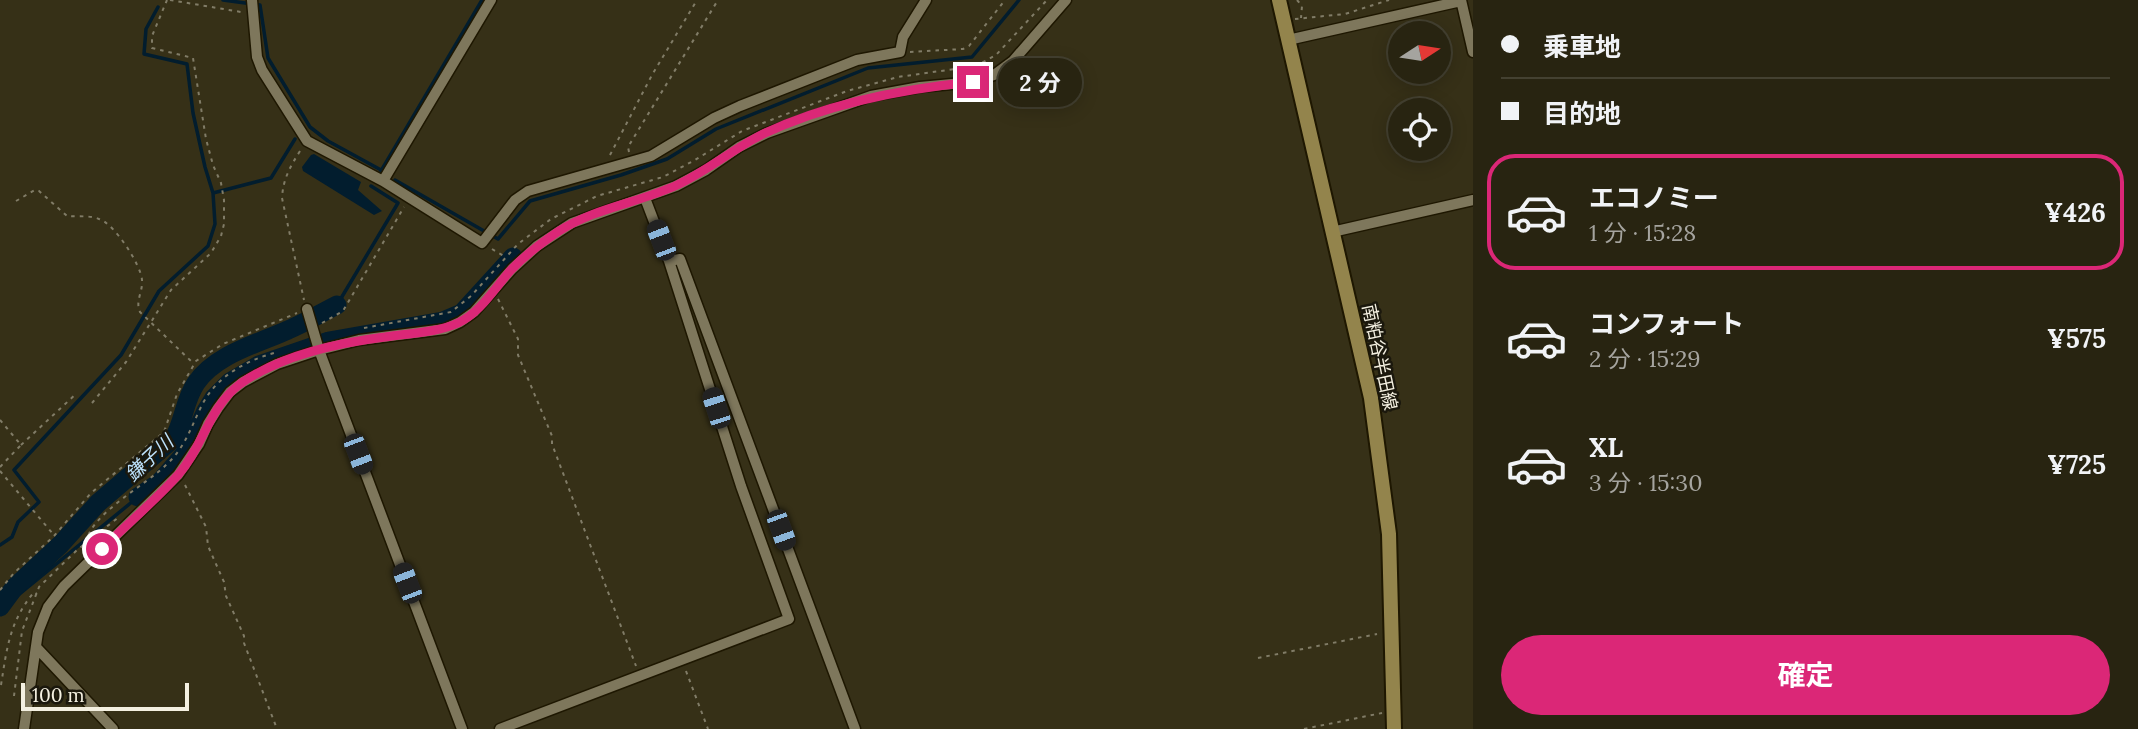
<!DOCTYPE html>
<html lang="ja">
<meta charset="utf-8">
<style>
:root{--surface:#282411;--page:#34301f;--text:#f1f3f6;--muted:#a5a49f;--line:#444131;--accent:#db2777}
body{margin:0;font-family:Lora,"Noto Sans JP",serif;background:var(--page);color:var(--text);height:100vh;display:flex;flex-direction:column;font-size:26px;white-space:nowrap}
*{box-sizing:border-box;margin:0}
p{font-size:23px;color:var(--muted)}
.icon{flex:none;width:38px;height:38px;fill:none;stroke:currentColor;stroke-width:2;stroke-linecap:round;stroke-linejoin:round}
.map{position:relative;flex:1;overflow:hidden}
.details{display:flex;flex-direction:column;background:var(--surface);width:665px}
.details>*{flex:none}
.hud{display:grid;align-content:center;height:154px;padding:0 28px;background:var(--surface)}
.needle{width:46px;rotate:78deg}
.tools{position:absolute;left:1388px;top:21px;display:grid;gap:14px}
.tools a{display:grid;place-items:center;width:63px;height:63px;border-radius:50%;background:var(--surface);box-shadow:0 4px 18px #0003,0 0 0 2px var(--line);font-size:35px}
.scale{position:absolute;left:21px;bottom:18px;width:168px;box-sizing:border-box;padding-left:7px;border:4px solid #f4f0e1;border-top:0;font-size:19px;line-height:24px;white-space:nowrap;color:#f4f0e1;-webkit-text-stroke:5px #1b180d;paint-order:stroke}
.end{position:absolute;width:32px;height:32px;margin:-16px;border:9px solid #db2777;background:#fff;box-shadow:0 0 0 4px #fff}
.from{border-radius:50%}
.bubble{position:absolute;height:49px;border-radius:24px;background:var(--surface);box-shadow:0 4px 18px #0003,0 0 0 2px var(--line);font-size:23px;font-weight:700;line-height:49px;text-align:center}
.car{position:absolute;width:21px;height:42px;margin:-21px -10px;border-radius:9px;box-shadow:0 0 5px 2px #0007;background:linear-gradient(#222 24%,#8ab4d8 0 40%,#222 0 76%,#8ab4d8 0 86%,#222 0)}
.hud b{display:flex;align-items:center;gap:24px;height:66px;font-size:26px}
.hud b+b{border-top:2px solid var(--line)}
.hud i{width:18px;height:18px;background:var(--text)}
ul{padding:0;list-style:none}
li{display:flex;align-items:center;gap:21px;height:116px;margin:0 14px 10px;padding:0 14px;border:4px solid transparent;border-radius:28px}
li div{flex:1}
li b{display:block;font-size:26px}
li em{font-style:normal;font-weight:700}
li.on{border-color:var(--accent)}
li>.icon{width:63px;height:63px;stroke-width:1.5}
.cta{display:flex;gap:14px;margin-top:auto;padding:14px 28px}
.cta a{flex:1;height:80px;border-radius:42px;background:var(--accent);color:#fff;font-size:28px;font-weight:700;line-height:80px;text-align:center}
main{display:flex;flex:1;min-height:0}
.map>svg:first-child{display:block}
</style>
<main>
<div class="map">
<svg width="1473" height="729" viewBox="0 0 1473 729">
<rect width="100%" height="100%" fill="#363017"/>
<!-- water -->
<path fill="#021d2e" d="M314,154l47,28 -3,8 24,21 -8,4 -71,-44 -1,-4 9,-12z"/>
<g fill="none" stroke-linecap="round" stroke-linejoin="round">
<!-- stream -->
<path stroke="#021d2e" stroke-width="3.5" d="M223,0l37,5 8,53 42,69 18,14 53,29
M158,7l-12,22 -2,25 43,10 6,49 12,54 8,26
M381,171l101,-171
M395,180l103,59 32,-38 91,-26 46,-16 49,-30 152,-61 104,-11 47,-57
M337,305l61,-102 -27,-17
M0,545l12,-8 6,-15 21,-20 -25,-32 107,-115 38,-64 49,-45 7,-22 -2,-31 58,-15 24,-39
M0,610l138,-113"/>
<!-- river -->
<path stroke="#021d2e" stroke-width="19" d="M138,497l21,-14 29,-33 18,-39 8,-13 16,-16 29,-17 70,-24 114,-20 19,-8 51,-56
M0,607l14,-19 47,-44 37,-41 76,-65c10,-17 10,-37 22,-55 20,-29 61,-39 92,-53 17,-7 33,-17 49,-25"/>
<!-- minor casing -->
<g stroke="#1e1701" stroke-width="13">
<path id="minor" d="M252,0l5,57 5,13 45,71 76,40 99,62 33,-43 13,-9 123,-35 63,-38 26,-12 117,-46 43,-8 3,-15 23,-37
M1461,0l12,52
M1288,40l173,-39
M383,181l108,-181
M1332,232l141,-32
M669,261l11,-2 175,470
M307,309l12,41 143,379
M36,647l77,82
M24,729l14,-97 10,-25 16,-21 114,-111 21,-31 9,-20 10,-16 12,-16 13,-10 34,-18 42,-14 40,-10 86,-11 15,-7 14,-10 38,-43 25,-23 35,-23 104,-37 30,-16 33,-23 28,-14 104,-37 49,-9 53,-5 21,-7 19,-14 53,-61
M500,729l289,-110 -48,-133 -72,-225 -24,-63"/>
</g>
<!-- secondary casing -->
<g stroke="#1e1701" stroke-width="18">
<path id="secondary" d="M1279,0l92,398 18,136 5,195"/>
</g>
<!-- path -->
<path stroke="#817c67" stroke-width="2" stroke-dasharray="3.5 5" stroke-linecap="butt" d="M170,0l71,12
M1297,0l5,6 -1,12
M1295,19l50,-5 44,-14
M910,52l53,-3 6,-3 36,-46
M300,151c-10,16 -17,28 -18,47l22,102
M629,152l-1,-5 90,-147
M610,155l42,-80 45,-75
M16,201l19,-11 4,1 28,25c10,1 23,-1 32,3 15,4 42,46 43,61 1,12 -7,21 -2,32l53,51
M492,249l12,7
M498,299l20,40v16l34,81v8l84,222
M322,323l21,-12 61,-104
M364,328l87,-16 20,-16 47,-52 33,-25 46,-23 66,-19 32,-17 47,-29 105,-40 51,-14 78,-11 20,-11 51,-55
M92,403l34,-41 45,-72 40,-37 10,-17 3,-12v-24l-3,-17 -8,-18 -7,-26 -13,-81 -41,-10v-12l15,-36
M0,420l21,25 -21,22
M21,445l56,-52
M0,471l53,63
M185,485l21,42 2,19 16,36 2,14 18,40v7l33,86
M86,543c4,-29 60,-58 80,-78 19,-17 25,-38 36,-60 14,-28 43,-44 72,-52
M0,590l14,-17 40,-37 37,-43 73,-61 13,-38 19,-33 27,-17 74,-31
M1258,658l119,-24
M686,671l22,58
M1,685c6,-37 8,-62 33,-93l3,2
M14,696l8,-65 17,-44 38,-37 42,-33
M1304,729l78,-16"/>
<!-- minor -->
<use href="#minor" stroke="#7e775c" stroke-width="10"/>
<!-- secondary -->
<use href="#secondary" stroke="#93844c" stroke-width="14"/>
</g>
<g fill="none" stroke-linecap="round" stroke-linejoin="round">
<!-- route -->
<path stroke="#db2777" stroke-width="9" d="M102,549c25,-25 53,-48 76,-74 25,-28 31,-68 62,-91 41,-29 97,-41 145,-47 24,-4 51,-4 73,-14 22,-10 36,-34 52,-52 14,-15 31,-28 49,-40 36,-23 79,-28 118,-46 30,-14 56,-36 86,-51 66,-31 138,-45 210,-52"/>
</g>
<g text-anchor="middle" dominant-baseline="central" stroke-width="5" stroke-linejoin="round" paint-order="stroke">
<!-- street labels -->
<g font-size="18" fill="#f4f0e1" stroke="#1b180d">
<text transform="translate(1380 357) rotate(78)">南粕谷半田線</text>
</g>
<!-- water labels -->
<g font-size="19" font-style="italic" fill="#bde2fc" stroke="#1b180d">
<text transform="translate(149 458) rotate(-43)">鎌子川</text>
</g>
</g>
</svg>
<div class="tools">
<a><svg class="needle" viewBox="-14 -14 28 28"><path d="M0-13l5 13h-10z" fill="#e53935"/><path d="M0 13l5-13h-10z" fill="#a5a49f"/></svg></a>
<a><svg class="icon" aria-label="locate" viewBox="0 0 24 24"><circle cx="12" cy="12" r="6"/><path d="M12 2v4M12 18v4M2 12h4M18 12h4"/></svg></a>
</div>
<div class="scale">100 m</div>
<i class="end from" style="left:102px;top:549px"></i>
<i class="end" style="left:973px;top:82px"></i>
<div class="bubble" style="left:998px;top:58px;width:84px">2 分</div>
<i class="car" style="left:661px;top:240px;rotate:339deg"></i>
<i class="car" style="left:716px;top:408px;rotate:342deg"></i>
<i class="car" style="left:358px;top:454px;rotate:159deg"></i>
<i class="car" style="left:781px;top:530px;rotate:160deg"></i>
<i class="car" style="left:407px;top:583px;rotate:339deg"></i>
</div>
<section class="details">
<div class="hud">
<b><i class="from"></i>乗車地</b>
<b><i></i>目的地</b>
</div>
<ul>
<li class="on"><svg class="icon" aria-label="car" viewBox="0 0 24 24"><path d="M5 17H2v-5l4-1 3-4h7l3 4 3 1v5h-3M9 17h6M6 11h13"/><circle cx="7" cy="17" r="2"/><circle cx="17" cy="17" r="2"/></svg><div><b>エコノミー</b><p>1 分 · 15:28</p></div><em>¥426</em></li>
<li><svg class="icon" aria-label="car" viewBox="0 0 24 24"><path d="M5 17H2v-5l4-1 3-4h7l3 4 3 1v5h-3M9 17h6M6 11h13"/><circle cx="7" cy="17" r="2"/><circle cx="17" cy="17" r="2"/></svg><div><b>コンフォート</b><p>2 分 · 15:29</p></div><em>¥575</em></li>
<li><svg class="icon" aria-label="car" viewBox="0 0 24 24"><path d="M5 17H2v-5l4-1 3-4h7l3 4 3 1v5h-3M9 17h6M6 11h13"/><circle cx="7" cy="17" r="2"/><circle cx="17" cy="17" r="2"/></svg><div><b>XL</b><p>3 分 · 15:30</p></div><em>¥725</em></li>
</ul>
<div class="cta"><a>確定</a></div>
</section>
</main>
